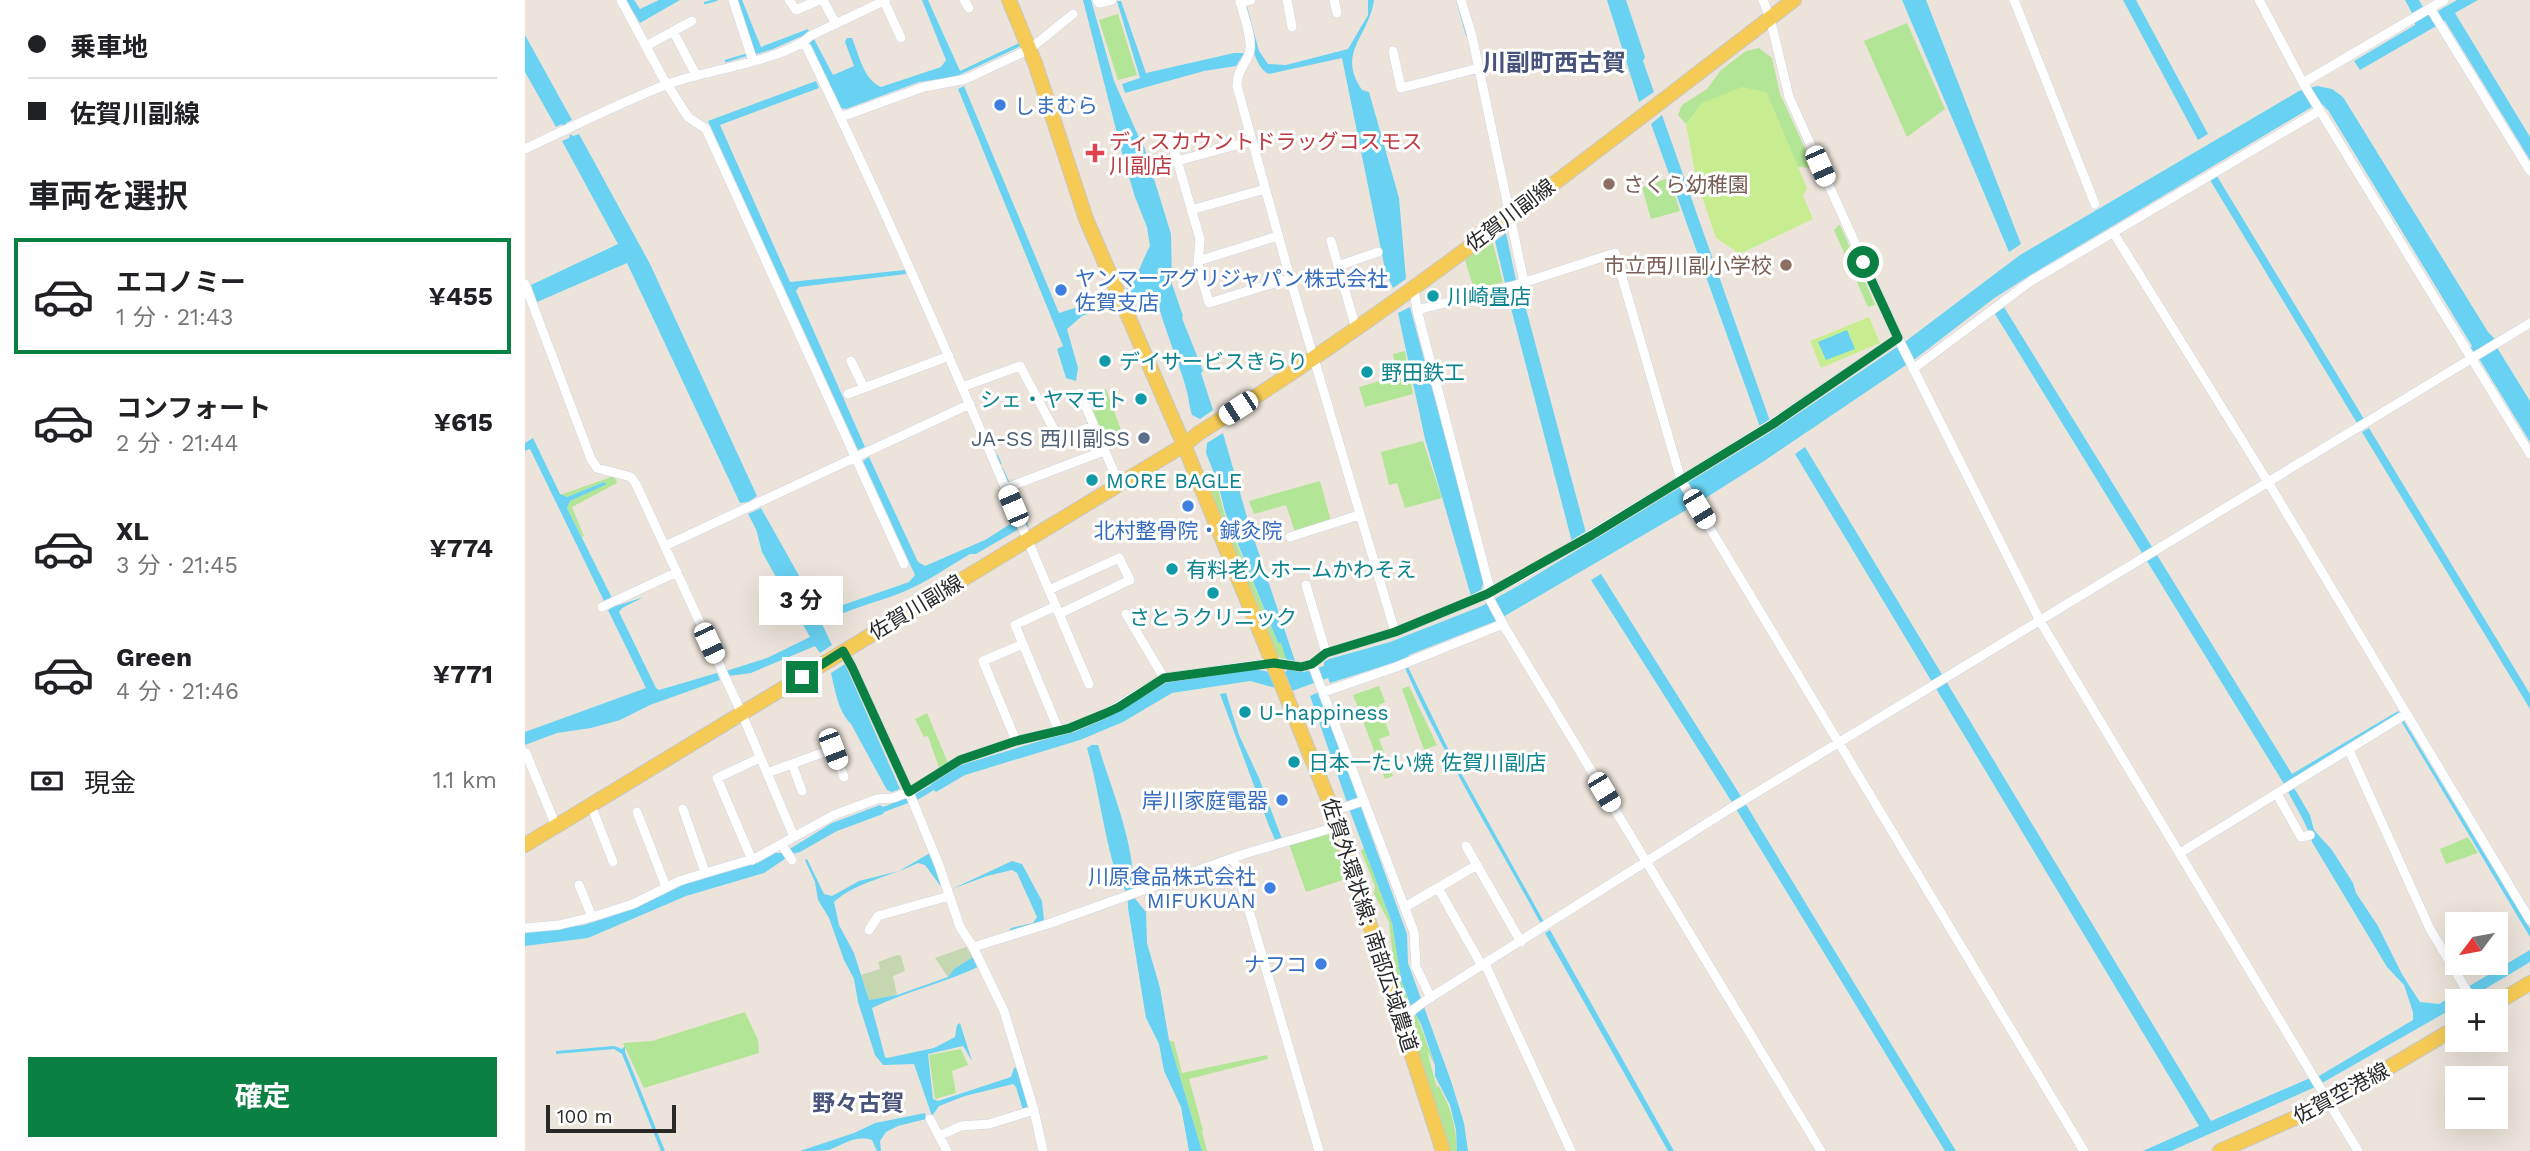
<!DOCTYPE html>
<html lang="ja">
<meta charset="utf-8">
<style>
:root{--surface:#fff;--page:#f2f2f2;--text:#202124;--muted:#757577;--line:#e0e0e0;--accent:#0b8043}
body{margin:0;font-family:"Work Sans","Noto Sans JP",sans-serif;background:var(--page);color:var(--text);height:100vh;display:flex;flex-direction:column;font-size:26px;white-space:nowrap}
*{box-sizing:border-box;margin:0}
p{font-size:23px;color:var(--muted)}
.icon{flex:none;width:38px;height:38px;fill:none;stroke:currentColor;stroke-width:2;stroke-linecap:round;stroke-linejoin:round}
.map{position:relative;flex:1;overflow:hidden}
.drawer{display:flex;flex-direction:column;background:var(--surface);width:525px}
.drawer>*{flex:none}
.guide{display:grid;align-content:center;height:154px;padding:0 28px;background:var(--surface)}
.needle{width:46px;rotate:238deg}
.controls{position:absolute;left:1920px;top:912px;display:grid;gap:14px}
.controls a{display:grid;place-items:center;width:63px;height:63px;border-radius:0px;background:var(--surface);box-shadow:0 7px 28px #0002;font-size:35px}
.scale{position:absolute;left:21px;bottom:18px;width:130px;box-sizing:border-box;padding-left:7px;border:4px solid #292929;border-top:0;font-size:19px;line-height:24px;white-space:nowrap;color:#292929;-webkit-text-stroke:5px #fff;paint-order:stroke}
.end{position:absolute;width:32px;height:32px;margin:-16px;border:9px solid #0b8043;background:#fff;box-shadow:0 0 0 4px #fff}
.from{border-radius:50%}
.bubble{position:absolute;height:49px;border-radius:0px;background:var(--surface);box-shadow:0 7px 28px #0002;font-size:23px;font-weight:700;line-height:49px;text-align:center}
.car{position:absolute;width:21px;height:42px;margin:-21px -10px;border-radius:9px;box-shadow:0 0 5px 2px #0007;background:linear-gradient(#fff 24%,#345 0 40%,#fff 0 76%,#345 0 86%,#fff 0)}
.guide b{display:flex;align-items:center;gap:24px;height:66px;font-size:26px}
.guide b+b{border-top:2px solid var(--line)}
.guide i{width:18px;height:18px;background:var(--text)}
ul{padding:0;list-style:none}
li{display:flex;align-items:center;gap:21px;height:116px;margin:0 14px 10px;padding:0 14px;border:4px solid transparent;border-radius:0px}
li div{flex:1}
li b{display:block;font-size:26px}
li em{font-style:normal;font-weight:700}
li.current{border-color:var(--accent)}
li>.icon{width:63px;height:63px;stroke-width:1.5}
h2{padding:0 28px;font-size:32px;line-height:84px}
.pay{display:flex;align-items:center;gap:18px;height:77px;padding:0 28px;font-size:26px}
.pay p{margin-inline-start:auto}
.action{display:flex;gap:14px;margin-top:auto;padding:14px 28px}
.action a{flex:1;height:80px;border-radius:0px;background:var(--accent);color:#fff;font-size:28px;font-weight:700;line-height:80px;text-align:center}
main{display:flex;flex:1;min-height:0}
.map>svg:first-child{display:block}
</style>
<main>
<section class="drawer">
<div class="guide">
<b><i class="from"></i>乗車地</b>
<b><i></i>佐賀川副線</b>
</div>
<h2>車両を選択</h2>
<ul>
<li class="current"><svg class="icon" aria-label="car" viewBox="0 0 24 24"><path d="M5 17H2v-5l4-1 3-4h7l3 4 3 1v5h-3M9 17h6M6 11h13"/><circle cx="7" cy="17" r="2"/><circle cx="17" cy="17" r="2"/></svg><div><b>エコノミー</b><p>1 分 · 21:43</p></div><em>¥455</em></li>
<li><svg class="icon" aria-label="car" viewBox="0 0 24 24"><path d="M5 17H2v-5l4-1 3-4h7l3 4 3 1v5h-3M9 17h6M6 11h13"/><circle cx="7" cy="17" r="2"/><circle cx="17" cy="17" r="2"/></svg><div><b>コンフォート</b><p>2 分 · 21:44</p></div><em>¥615</em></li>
<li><svg class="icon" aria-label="car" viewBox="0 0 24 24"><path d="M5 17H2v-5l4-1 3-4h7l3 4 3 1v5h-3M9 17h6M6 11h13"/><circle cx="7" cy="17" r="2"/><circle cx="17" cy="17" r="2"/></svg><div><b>XL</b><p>3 分 · 21:45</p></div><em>¥774</em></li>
<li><svg class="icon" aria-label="car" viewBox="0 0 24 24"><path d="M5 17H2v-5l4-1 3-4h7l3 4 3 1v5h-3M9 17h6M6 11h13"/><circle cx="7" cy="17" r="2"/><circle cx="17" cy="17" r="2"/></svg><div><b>Green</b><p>4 分 · 21:46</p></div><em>¥771</em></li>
</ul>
<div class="pay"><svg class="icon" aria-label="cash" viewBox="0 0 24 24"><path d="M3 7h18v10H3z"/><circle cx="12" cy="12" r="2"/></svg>現金<p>1.1 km</p></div>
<div class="action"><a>確定</a></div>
</section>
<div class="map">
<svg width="2005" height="1151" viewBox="0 0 2005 1151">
<rect width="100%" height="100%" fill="#ece4da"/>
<!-- green -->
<path fill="#b2e595" d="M593,14l19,61 -19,5 -19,-60z
M1382,23l38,86 -38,28 -43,-96z
M1234,48l13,10 8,36 34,74 -16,-1 -32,-75 -64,11 -16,21 -8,-9 4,-10 25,-16 14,-19 25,-19z
M1144,178l11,33 -29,8 -9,-32z
M1314,225h1l35,80 -7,2 -34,-77z
M967,240l11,42 -29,8 -9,-30z
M880,351l8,43 -48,13 -6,-20 38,-11 -4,-22z
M581,389l15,41 -19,7 -16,-40z
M898,441l19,57 -37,10 -8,-25 -8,2 -8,-33z
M89,476l3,7 -45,24 12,29 -2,1 -15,-29 3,-7 36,-18 -2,-1 -37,15 -7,-2z
M795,481l11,40 -36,11 -9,-27 -32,9 -5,-13z
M692,484l7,29 54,130h3l6,18 -11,-6 -68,-166z
M854,686l6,16 -6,3 11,30 -11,4 14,37 -8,3 -32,-84z
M884,686l28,59 -13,5 -22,-61z
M402,713l21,50 -9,5 -11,-32 -4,1 -9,-18z
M809,831l15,47 -43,14 -17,-48z
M1943,837l10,16 -32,11 -6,-15z
M839,848l28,75 9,57 9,24 -8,-4 -13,-39 4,-3 -4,-36 -15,-28 1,-8 -14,-35z
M220,1012l13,28 1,13 -115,35 -21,-45 29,-2z
M891,1014l19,51 -8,-14 10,37 1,-3c13,22 18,41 19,66h-7l-40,-126z
M644,1040l5,2 8,31 85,-18 1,4 -79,20 14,51 -1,2 5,19h-5z
M436,1049l7,16 -16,6 4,22 -21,6 -6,-44z"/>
<!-- cemetery -->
<path fill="#c4d7b1" d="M441,947l7,10 -19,12 -6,8 -13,-19z
M372,955l4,1 4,15 -12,5 4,19 -28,5 -8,-25 19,-6 -2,-7z"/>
<!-- pitch -->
<path fill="#c8ed90" d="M1217,87l24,5 41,96 -4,8 10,23 -73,35 -24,-16 -20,-59 -10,-55 16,-21z
M1344,317l11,26 -59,25 -11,-27z"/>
<!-- water -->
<path fill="#69d2f2" d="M101,0h8l6,9 19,-9h21l-40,23z
M212,0h5l19,47 47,-18 1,4 -36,16 -16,5 -4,-2z
M397,0h6l32,71 59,-28 2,3 -66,31 -36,5 -73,27 -6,-1 -31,-63 2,-5 3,-1 19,36 21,-9 -9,-24 2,-4h5c7,17 12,42 29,49l60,-20 5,-7z
M558,0h8l23,81 27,61 2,1 28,91 1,50 11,32 -1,2 21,53 -2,2 12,37 -13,9 -8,-4c-3,-9 -3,-17 -6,-27 -8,-28 -20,-55 -28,-84l-10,-3h-19l-4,-11c14,-13 16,-28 25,-44l-3,-19 -12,-30 -12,-40z
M843,0h6c-5,37 -38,52 -12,90l7,2 30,106 7,81 -13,9 -7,-14 -44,-216 -73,16c-18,-8 -19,-46 -23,-66l1,-2 12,45 9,13 18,1 62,-16 20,-34z
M1082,0h19l19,57 -2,4 11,31 -15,10z
M1377,0h24l95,244 -12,8z
M1598,0h13l72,134 -10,6z
M1880,0h14l7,13 5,2 26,-15h21l-23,13 75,124v23l-85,-139 -85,49 -6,-9 61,-36v-6z
M592,1h4l25,72 88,-20h10l-8,13 -32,5 -79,22 -3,-9 18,-6z
M0,35l47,85 -6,3 1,3 -3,1 -2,-3 -6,3 -31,-55z
M291,81l3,7 -99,37 70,157 115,-12 1,4 -107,13 -3,4 69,156 -7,3 -150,-329z
M439,86l95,227 53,-17 4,8 -34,12 -15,13 11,39 -2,13 -10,-3 -9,-29 6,-3 -105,-257z
M1792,86l15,3 11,8 145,235 6,6 -1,3 37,60v41l-55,-90 -5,-3 2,-3 -144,-236 -6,-6 -10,3 -280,167 -39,25 -78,60 -154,104 -68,43 -197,115 -87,34 -1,3 -78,25 -2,-5 -36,13 -8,-18 5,-4 -8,-26h-3l-53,-131 -7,-29 -12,-30 1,-10 16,-10 26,91 49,146 6,2 20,-6v-4l5,-3 61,-17 92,-36 43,-24 244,-149 137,-92 114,-86 279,-164z
M1137,115l108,306 -10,6 -109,-303z
M45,134l3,2 6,-2 71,130 107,232 -9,6 -8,1 -113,-240 -90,39 -6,-17 87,-41 -56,-103 7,-3z
M1692,176l147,243 -7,4 -147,-243z
M981,233l10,47 -11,3 -10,-42z
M996,290l65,243 -14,9 -65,-249z
M885,307l74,274 -4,12 -9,3 -46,-157 -27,-126z
M1479,307l288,467 106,-63 132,218v8l-129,-216 -108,65 17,29 4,15 18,20 21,33 3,10 22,33 25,50 17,26 19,2 91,-54v12l-65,39h-8v5l-142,81 -144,64h-28l56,-25 -404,-672 10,-7 406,674 99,-43 9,-2 94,-56v-8l-9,-27 -17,-18 -75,-125c-1,-11 -22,-45 -28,-58l-289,-470z
M1322,330l8,19 -29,11 -8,-18z
M1844,428l161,266v15l-168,-277z
M8,438l27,56 7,3 37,-15 3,2 -37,17 -3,7 49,98 28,-9 -22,11 -3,4 37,76 3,2 58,-17 3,7 -70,25 -30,15 -29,8 -34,5 -32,12v-13l121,-44 -38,-78 3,-2 -4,-8 -3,1 -74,-152 -5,2v-8z
M344,457l49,105 7,4 60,-26 30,-19 4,8 -43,25h-6c-22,13 -43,28 -67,38 -27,11 -55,16 -81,32l10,21 -12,8 -5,-7 -64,27 -23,3 -2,-5 41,-13 43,-21 -48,-85 -6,-23 -8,-15 13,-6 59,105 89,-31 6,-7 -52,-114z
M1076,574l141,224 214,353h-11l-212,-347 -142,-224z
M320,664l55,125 -8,3 -5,-2 -36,-66c-13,-13 -16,-34 -20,-51z
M883,667l43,88 93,167 -3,2c-46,-85 -97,-167 -136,-256z
M728,669l17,3 6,16 -26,-7 -78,12 -49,29 -43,18 -115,35 -29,17 -2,-2 -15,9 -35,13 -1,2 -46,17 -37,21 -8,2 -28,19 -78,23 -98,42 -63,8v-13l59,-8 52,-17 53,-26 69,-19 17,-10h8l49,-30 48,-18 3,2 31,-12 17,-10 -1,-3 31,-17 112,-34 43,-18 51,-31z
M794,692l88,242 1,29 43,118 13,42 4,28h-11l-1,-21 -6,-25 -15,-29v-11l-14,-41 -11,-20 -9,-24 -9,-57 -41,-109 -41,-118z
M701,693l13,42 20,43 23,61 -7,1 -6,-14 -49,-132z
M567,745h6c14,46 39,103 35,151l13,16 1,31 13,45 9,52 33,111h-13l-8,-44 -17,-36 -5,-27 -13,-26 -18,-110c1,-20 -9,-24 -14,-41 -11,-39 -16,-80 -27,-119z
M405,853l12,35 -17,-23 -7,-2c-26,13 -62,19 -84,39l5,23 15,28 15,47 28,-5 51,-18 6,-8 19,-12 5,10c-34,16 -71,24 -106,41l13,49 2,1 47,-10 21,-11 2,-12 3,-2 12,38 -9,-15 -35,8 5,45 5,2 73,-24 3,-9 3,-1 11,41 -5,2 -7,-23 -3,-3 -48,12 -26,10 -7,10 -18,-52 -31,1 -8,-10 -17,-53 -4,-23 -10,-19 -15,-42 -11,-18 -3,-18 -10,-22 2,-1 17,35 8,2 27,-15 40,-10z
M487,861l10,3 20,37 2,20 -31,12 -4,-2 2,-3 22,-5 4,-6 -20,-44 -5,-3 -25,6 -35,13z
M1025,930l124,221h-6l-123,-218z
M89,1046l8,3 3,-3v6l40,99h-4l-39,-97 -8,-5 -58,5v-3z
M400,1113l1,6 -28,7 -12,6 -6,9 1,10h-4l-5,-11c-16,-5 -28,4 -43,10 -8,1 -20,1 -29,1l54,-18 21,-10z"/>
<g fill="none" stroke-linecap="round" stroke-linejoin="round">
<!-- stream -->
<path stroke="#69d2f2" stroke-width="2.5" d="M932,0l10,35
M180,3l11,-3
M201,61l20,-6
M472,456l3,7
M477,469l7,15
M487,491l7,16
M496,512l6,14"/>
<!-- street casing -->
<g stroke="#d0d4e3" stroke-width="10">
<path id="street" d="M96,0l42,78 25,39 18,12 198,435
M208,0l20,61
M264,0l7,10 23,-10
M298,0l13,24
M439,0l5,8
M572,0l2,3 13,-3
M715,0c3,16 12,34 10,50 -2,13 -13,18 -13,36l53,192 105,354
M762,0l5,27
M809,0l3,13
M936,0l11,36 52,246
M1238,0l7,18 19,79 109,241 142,283 318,530
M1489,0l81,204
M1734,0l44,83 227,371
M359,1l17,37
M715,3l11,-3
M1905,8l100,163
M148,31l23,44
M278,43l4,5c102,209 191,423 282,636
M121,46l46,-25
M868,51l8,37 78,-20
M1778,83l141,-83
M316,117l83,-30 42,-8 64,-30 43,-35
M645,136l30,103 -2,26 11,38 81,-25
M0,149c47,-22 94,-46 143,-65 36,-14 117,-23 142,-48l76,-36
M652,161l74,-20
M666,210l74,-21
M1588,232l155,250 262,438
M806,241l25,88
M673,261l80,-25
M813,266l40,-14
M0,284l66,175 6,9 34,9 5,7 106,230 52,123
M889,288l3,22 72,276 -2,8 17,32 317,525
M892,310l99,-25 99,-32 66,227 403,671
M326,361l13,27
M1388,369l118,-88 288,-170
M437,387l58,-21 39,73 34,-13
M555,393l39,91
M323,394l101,-38
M481,488l98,-37
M765,537l69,-22
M140,546l305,-142
M781,585l20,68
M524,590l70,-32 11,22 -71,34
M531,606l-41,19 44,106
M77,607l75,-35
M601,614l38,64
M318,651l9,16 57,125 30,73 21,62 13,20 31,64 30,99 9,41
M787,664l102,268 2,35 15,31
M799,692l72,-25 102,-41h6
M491,741l-33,-80 40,-17
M1824,750l81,179 43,72
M1,753l30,73
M267,764l10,27
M242,773l66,-24 11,28
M1752,794l24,43 9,-2
M66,805l22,57
M158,809l22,63
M808,811l30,-10
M112,812l29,75
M257,845l10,15
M941,846l55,96
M1655,853l226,-139
M709,859l85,292
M227,860l-35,-82 43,-20
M54,885l13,32
M913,888l44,78
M880,907l72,-42
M0,928l34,-3 33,-8 41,-13 46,-23 77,-23 78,-43 43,-16 16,-1 16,-6 51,-32 56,-19 55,-13 33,-14 60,-36 110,-16 27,5 11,-3 14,-11 69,-21 66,-27 57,-27 163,-98 92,-57 125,-85
M344,930l9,-14 71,-20
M448,947l75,-23 196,-70 95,-28
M960,964l86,187
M876,1019l24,-18 306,-193 799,-485
M405,1119l17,32
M414,1136l22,-10 28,-2 45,-14"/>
</g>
<!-- primary casing -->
<g stroke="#c7c7c7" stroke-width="16">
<path id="primary" d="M484,0l26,63 51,156 98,226 149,366 110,340
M0,845l659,-400 15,-12c208,-130 400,-285 595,-433
M1970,1004l35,-21
M1695,1151l109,-48 128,-76"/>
</g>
<!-- street -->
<use href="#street" stroke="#fff" stroke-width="9"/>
<!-- primary -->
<use href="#primary" stroke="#f5cb56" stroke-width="14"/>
</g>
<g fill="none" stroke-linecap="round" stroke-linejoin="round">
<!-- route -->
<path stroke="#0b8043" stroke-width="9" d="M277,677l41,-26 9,16 57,125 51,-32 56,-19 54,-13 34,-14 15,-7 45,-29 110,-15 27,4 11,-3 14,-11 69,-21 92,-38 105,-59 181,-111 125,-86 -35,-76"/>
</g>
<!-- markers -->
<g fill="#3f7fe0" stroke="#fff" stroke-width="2.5">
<circle cx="475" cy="105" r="7"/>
<circle cx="536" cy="290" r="7"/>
<circle cx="663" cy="506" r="7"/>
<circle cx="757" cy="800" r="7"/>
<circle cx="745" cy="888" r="7"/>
<circle cx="796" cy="964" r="7"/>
</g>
<path fill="#e0444e" stroke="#fff" stroke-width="2.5" d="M566.5 142.5h7v7h7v7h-7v7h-7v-7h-7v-7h7z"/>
<g fill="#8d6e63" stroke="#fff" stroke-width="2.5">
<circle cx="1084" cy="184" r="7"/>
<circle cx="1261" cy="265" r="7"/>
</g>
<g fill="#0f9aa8" stroke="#fff" stroke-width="2.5">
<circle cx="908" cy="296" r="7"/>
<circle cx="580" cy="361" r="7"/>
<circle cx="842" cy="372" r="7"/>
<circle cx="616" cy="399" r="7"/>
<circle cx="567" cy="480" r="7"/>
<circle cx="647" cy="569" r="7"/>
<circle cx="688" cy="593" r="7"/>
<circle cx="720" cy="712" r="7"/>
<circle cx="769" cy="762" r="7"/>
</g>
<circle fill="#5c6f8a" stroke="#fff" stroke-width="2.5" cx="619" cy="438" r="7"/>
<g text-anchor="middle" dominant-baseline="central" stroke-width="6" stroke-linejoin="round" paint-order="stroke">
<!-- shop labels -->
<g font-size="21" fill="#366cbe" stroke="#fff" text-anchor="end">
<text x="489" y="105" text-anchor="start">しまむら</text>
<text x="550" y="278" text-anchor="start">ヤンマーアグリジャパン株式会社<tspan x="550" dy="24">佐賀支店</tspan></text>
<text x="663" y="530" text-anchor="middle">北村整骨院・鍼灸院</text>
<text x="743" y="800">岸川家庭電器</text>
<text x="731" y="876">川原食品株式会社<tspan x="731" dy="24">MIFUKUAN</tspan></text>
<text x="782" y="964">ナフコ</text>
</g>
<!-- health labels -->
<g font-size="21" fill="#be3a42" stroke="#fff" text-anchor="start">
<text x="584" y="141">ディスカウントドラッグコスモス<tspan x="584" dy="24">川副店</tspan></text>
</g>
<!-- education labels -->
<g font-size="21" fill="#785e54" stroke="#fff" text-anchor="start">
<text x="1098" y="184">さくら幼稚園</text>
<text x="1247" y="265" text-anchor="end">市立西川副小学校</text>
</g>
<!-- street labels -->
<g font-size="21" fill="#292929" stroke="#fff">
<text transform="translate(985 215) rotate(-37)">佐賀川副線</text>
<text transform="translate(391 607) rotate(-31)">佐賀川副線</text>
<text transform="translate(845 925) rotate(72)">佐賀外環状線; 南部広域農道</text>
<text transform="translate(1816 1093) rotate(-28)">佐賀空港線</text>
</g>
<!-- culture labels -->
<g font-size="21" fill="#0d838f" stroke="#fff" text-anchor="start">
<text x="922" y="296">川崎畳店</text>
<text x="594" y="361">デイサービスきらり</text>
<text x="856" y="372">野田鉄工</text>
<text x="602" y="399" text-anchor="end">シェ・ヤマモト</text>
<text x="581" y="480">MORE BAGLE</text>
<text x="661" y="569">有料老人ホームかわそえ</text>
<text x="688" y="617" text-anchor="middle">さとうクリニック</text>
<text x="734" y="712">U-happiness</text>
<text x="783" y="762">日本一たい焼 佐賀川副店</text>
</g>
<!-- service labels -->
<g font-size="21" fill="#4e5e75" stroke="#fff" text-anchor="end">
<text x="605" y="438">JA-SS 西川副SS</text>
</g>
<!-- neighbourhood labels -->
<g font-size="23" font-weight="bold" fill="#48537b" stroke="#fff">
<text x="333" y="1103">野々古賀</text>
</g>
<!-- quarter labels -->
<g font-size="24" font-weight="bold" fill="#48537b" stroke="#fff">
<text x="1029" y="63">川副町西古賀</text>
</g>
</g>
</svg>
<div class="controls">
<a><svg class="needle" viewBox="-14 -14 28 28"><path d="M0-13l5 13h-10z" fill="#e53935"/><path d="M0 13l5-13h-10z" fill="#757577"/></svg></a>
<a>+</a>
<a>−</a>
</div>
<div class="scale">100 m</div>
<i class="end from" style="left:1338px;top:262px"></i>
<i class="end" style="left:277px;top:677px"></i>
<div class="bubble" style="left:234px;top:576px;width:84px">3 分</div>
<i class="car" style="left:1295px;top:166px;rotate:156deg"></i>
<i class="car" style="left:713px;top:408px;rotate:237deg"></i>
<i class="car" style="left:488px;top:506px;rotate:337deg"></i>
<i class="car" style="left:1174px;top:509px;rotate:149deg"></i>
<i class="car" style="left:184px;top:643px;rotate:155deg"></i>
<i class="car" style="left:308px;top:749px;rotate:159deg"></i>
<i class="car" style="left:1079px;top:792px;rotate:149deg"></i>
</div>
</main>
